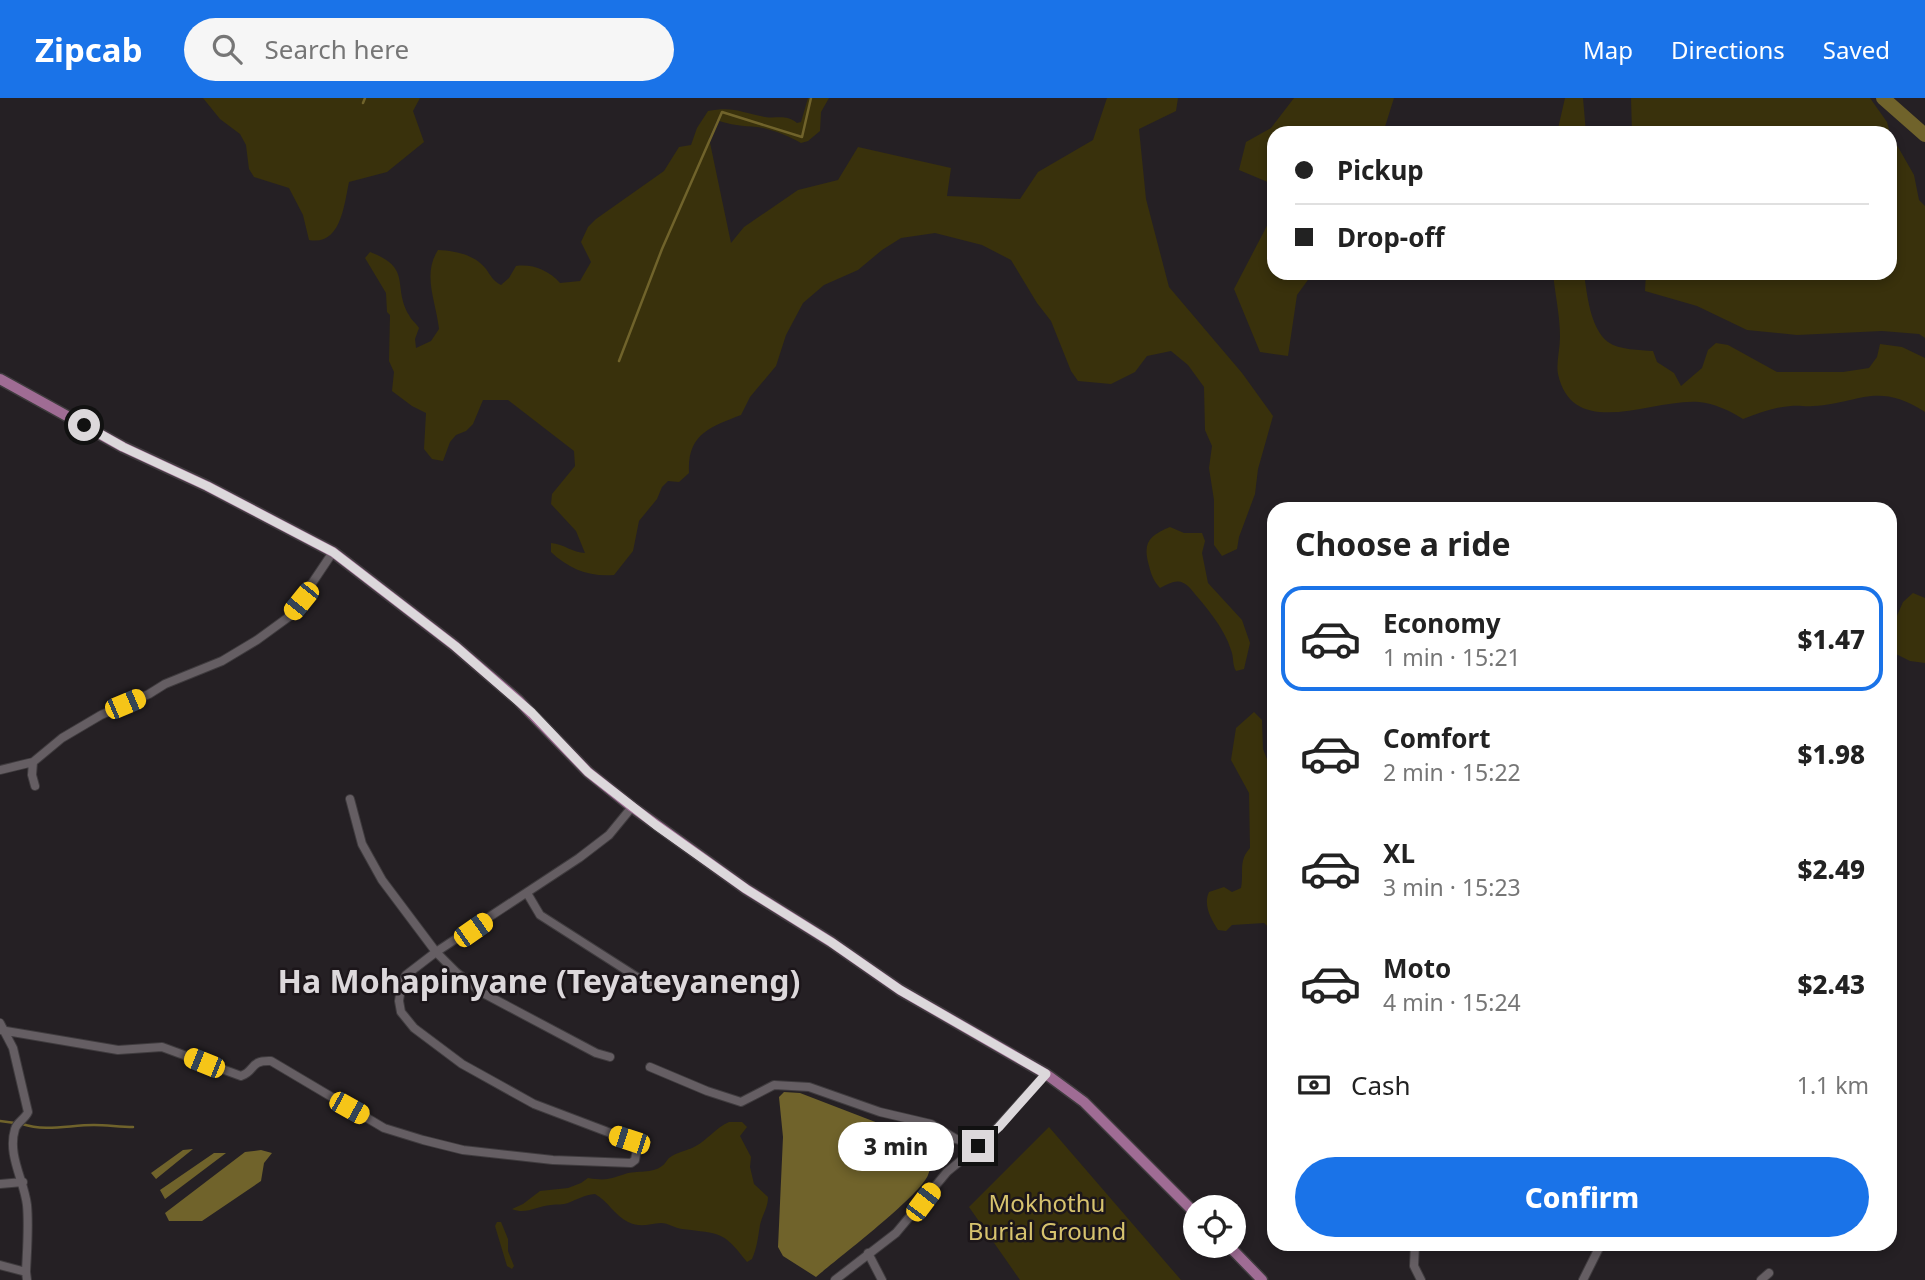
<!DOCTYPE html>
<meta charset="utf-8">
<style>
:root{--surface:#fff;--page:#f6f6f6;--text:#222;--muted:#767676;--line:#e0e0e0;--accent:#1a73e8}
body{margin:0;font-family:"Noto Sans",sans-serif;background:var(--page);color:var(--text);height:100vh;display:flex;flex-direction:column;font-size:26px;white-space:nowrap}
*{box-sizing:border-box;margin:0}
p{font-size:23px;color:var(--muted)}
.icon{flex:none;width:38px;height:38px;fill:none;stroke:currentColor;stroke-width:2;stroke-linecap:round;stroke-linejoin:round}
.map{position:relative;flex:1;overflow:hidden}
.details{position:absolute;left:1267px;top:404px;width:630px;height:749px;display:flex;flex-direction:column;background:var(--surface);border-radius:21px;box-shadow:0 4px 10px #0003}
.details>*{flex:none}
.top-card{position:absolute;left:1267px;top:28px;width:630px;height:154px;border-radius:21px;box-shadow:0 4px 10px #0003;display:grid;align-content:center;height:154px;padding:0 28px;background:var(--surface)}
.controls{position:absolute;left:1183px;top:1097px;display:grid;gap:14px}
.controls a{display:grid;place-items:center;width:63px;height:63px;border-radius:50%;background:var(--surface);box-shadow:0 4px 10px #0003;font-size:35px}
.end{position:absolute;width:32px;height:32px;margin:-16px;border:9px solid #dcd8db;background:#111;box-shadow:0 0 0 4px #111}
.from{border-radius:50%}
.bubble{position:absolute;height:49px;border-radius:24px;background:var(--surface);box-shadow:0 4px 10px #0003;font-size:23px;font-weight:800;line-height:49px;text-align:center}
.car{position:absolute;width:21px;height:42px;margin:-21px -10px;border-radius:9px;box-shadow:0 0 5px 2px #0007;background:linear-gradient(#f5c518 24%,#345 0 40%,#f5c518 0 76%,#345 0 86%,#f5c518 0)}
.top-card b{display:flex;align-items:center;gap:24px;height:66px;font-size:26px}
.top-card b+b{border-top:2px solid var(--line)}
.top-card i{width:18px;height:18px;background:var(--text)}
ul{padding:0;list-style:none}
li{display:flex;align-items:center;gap:21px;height:105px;margin:0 14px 10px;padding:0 14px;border:4px solid transparent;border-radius:21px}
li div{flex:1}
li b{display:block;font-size:26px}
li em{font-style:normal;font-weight:800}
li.selected{border-color:var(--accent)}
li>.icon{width:63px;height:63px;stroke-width:1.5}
h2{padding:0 28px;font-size:32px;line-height:84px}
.pay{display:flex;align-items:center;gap:18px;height:77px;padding:0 28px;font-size:26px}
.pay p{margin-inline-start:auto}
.cta{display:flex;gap:14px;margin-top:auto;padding:14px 28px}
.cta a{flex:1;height:80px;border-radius:42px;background:var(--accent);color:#fff;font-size:28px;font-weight:800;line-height:80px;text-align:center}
header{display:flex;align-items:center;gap:42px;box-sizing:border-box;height:98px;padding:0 35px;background:var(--accent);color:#fff}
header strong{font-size:33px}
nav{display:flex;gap:38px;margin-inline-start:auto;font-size:24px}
.search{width:490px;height:63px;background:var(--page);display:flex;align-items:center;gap:18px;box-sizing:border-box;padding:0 24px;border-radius:38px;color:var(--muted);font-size:26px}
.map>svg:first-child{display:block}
</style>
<header>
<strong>Zipcab</strong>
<div class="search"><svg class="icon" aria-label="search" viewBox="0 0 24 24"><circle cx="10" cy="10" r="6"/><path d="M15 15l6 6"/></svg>Search here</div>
<nav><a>Map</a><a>Directions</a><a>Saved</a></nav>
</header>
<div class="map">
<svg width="1925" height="1182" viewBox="0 0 1925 1182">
<rect width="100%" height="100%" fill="#252024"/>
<!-- green -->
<path fill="#39310c" d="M203,0h217l-7,13 11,31 -37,30 -38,10c-5,23 -8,64 -40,58l-6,-25 -14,-27 -35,-11 -5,-8 -3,-24 -6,-11 -20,-15z
M808,0h21l-8,14 -1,19 -12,10 -7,2c-13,-7 -29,-14 -44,-16 -13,-1 -28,-2 -40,-7l-8,18 22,105 13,-16 54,-37 40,-10 20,-33 93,21 -4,28 73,3 18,-27 55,-32 14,-42h71l-2,13 -37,18 7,70 23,88 73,86 31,43 -15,53 -3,25 -16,43 -2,12 -15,7 -8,-11v-45l-5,-32 3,-22 -7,-16 -1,-43 -16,-22 -17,-14 -24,5 -12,16 -24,12 -33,-3 -7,-10 -20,-50 -14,-18 -26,-43 -29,-15 -47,-12 -34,5 -19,12 -24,20 -34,15 -21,18 -17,32 -10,31 -26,31 -9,18c-31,12 -54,19 -52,58l-10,9 -11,-1 -6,6 -5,12 -18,22 -6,30 -19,24c-25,2 -45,-6 -63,-23v-9c13,1 22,10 34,10l-9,-22 -25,-27 1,-10 23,-28 -1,-15 -66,-51h-25l-10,24 -7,7 -10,4 -6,7 -7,19 -11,-2 -8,-10 2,-36 -14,-7 -20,-15 2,-19 -5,-11 1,-46 -3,-3 -1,-19 -21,-35 5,-6c43,16 22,34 39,63 2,5 7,8 10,13l-4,11 1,9 15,-7 8,-12c-3,-28 -17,-54 -1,-79 17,1 36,4 48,19 5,7 7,12 15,16l8,-7 7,-12c17,-2 32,4 44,17l20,-2 11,-19 -10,-20 7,-15 8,-8 68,-48 15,-24 12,-2 6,-17 11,-17c26,-5 34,2 57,6 12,2 21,-3 32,6l4,-1z
M1294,0h100l-11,35h-109v140h39l-16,22 -9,61 -28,-4 -26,-63 37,-71 -1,-35 -31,-13 7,-28 25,-14z
M1565,0h18l3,35h-29z
M1631,0h239l17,24 3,11h-258z
M1890,35l24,42 5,25 6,6v132l-6,-4 -37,-3 -85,4 -50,-5 -50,-24 -52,-15 1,-18h244z
M1553,175h31c3,21 6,55 24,69 11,8 32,8 45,9l4,11 17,11 7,13 21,-18 6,-18 8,-7 12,2 49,27h66l26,-4 8,-11 3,-13 22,3 23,11v54c-47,-31 -65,-9 -112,-6 -7,1 -14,-1 -22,0 -17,1 -32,7 -48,13 -13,-8 -29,-16 -44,-17 -46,-4 -126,40 -141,-28 -2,-11 2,-25 2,-37 0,-21 -5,-43 -7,-64z
M1170,429l14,6h18l3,8 -3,12 6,30 34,37 8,23 -6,26 -8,2c-4,-7 -2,-14 -5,-21 -7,-23 -26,-44 -41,-62 -11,-11 -18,-6 -30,0 -8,-9 -9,-15 -12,-26 -5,-21 3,-27 22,-35z
M1913,495l12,5v65l-15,-2 -20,-10v-32l6,-1 7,-16z
M1254,614l8,8 1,29 7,18 1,27 3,10v128l-10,-9 -32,2 -6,6 -8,-1c-7,-11 -15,-25 -9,-38l15,-5 8,5 9,-4c3,-16 -3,-27 9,-40l-1,-55 -18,-33 5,-32z
M729,1024h13l5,5 -7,9 11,21 -1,10 4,17 14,13c0,11 -6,18 -8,28 -2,12 -3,23 -8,34l-5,3c-25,-32 -26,-28 -65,-33 -7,-1 -14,-6 -21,-6 -12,1 -21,5 -33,-1 -13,-6 -20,-21 -33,-28 -11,1 -17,5 -27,9 -5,2 -11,1 -17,2 -14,1 -25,10 -39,4l11,-5 17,-13 28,-3 13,-5 7,-5c19,3 21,1 37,-4 12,-4 27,0 37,-8 3,-2 5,-6 7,-8 8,-6 17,-7 25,-11 14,-7 21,-19 35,-25z
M1049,1029l132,153h-161l-51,-73z
M497,1124h4l7,17v12l6,15 -2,3 -5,-3 -12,-40z"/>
<!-- water -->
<path fill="#70632b" d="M784,994l16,1 130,50c1,11 2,23 -2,32 -8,21 -91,84 -112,102l-33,-21 -5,-9 5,-110 -4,-40z
M193,1051l-37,30 -5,-6 32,-23z
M261,1052l11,3 -8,10 -3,18 -59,40h-33l-4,-8 80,-61z
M214,1055h12l-61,46 -5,-9z"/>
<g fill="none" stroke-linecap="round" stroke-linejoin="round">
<!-- stream -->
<path stroke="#70632b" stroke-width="2.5" d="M363,5l2,-5
M619,263l43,-112 60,-137 80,25 9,-39
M0,1023l15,2
M22,1026c24,8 47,1 72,1 13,0 26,2 39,2"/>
<!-- river -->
<path stroke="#70632b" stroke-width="14" d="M1883,0l42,37"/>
<!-- minor casing -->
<g stroke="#3f3b3e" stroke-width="10">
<path id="minor" d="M33,664l-1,13 3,11
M0,672l33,-8 29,-24 39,-23 48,-21 16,-10 57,-23 35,-21 33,-24 43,-64
M350,701l12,45 20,36 54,72 20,20 25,20 115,61 14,4
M527,795l13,22 111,71
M0,925l13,25 15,64c-3,7 -11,10 -13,17 -8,26 9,51 12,76 2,22 0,44 -1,67
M0,932l118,20 44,-3 79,29c15,-5 8,-16 30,-15l113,67 39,12 40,10 90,10 78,3 4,-3 2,-11 -8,-9 -95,-36 -72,-40 -48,-36 -13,-16 -2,-11 2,-14 5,-12 30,-23 143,-94 30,-23 23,-28
M650,969l57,24 34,11 33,-17 35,2 71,25 51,12 25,15 22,7
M0,1086l23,-2
M1415,1146l-1,22 7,14
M868,1155l14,27
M0,1167l26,7 1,8
M835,1182l61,-47 51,-61 40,-33 59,-65
M1583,1182l18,-36
M1761,1182l8,-7"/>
</g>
<!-- major casing -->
<g stroke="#3f3b3e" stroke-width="13">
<path id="major" d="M0,281l123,68 84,39 126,66 122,94 63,54 70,72 44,35 114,82 85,53 69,48 146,84 38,28 111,111
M1229,1148l33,34"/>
</g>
<!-- minor -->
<use href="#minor" stroke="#655e63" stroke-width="8"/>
<!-- major -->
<use href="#major" stroke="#9f6c94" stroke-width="10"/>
</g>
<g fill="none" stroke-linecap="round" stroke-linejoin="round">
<!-- route -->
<path stroke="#dcd8db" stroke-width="9" d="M84,327l39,22 84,39 126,66 122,94 77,67 56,59 68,53 90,64 85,53 69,48 146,84 -47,53 -21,19"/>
</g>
<g text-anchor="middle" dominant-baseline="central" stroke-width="5" stroke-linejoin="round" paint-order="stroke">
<!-- park labels -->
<g font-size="24" fill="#d7c36e" stroke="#1c161a">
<text x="1047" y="1104">Mokhothu<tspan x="1047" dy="28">Burial Ground</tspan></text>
</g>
<!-- district labels -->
<g font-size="32" font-weight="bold" fill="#dcd8db" stroke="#1c161a">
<text x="539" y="882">Ha Mohapinyane (Teyateyaneng)</text>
</g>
</g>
</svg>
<div class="controls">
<a><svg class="icon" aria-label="locate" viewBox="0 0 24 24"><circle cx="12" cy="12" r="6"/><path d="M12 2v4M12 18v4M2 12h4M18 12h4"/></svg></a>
</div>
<i class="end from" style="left:84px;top:327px"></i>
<i class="end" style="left:978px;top:1048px"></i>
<div class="bubble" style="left:838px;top:1024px;width:116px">3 min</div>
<i class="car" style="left:301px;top:503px;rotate:219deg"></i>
<i class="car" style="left:125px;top:606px;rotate:67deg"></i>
<i class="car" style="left:473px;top:832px;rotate:55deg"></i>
<i class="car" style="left:204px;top:965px;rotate:292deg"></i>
<i class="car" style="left:349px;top:1010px;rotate:119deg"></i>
<i class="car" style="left:629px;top:1042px;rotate:288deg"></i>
<i class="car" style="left:923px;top:1104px;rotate:37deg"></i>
<div class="top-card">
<b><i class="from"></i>Pickup</b>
<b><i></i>Drop-off</b>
</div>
<section class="details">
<h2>Choose a ride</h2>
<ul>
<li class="selected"><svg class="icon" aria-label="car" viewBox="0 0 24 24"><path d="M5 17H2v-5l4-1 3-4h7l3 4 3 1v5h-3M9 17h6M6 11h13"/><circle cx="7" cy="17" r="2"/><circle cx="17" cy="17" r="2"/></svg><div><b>Economy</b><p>1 min · 15:21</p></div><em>$1.47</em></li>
<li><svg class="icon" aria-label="car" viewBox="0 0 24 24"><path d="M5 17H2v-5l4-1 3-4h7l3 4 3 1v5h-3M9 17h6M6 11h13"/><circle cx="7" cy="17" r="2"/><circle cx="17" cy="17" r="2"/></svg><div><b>Comfort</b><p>2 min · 15:22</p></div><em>$1.98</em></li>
<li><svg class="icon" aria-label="car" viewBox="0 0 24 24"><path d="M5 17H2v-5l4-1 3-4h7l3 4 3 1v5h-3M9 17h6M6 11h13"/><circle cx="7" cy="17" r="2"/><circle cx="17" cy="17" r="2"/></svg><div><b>XL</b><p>3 min · 15:23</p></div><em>$2.49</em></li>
<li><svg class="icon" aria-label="car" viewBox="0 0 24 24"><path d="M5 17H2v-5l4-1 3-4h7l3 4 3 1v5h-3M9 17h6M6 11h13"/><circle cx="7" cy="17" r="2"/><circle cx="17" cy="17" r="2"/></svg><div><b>Moto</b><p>4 min · 15:24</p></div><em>$2.43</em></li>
</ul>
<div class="pay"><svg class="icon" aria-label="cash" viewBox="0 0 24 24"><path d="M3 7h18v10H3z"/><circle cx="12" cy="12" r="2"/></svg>Cash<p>1.1 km</p></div>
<div class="cta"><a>Confirm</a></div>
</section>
</div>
